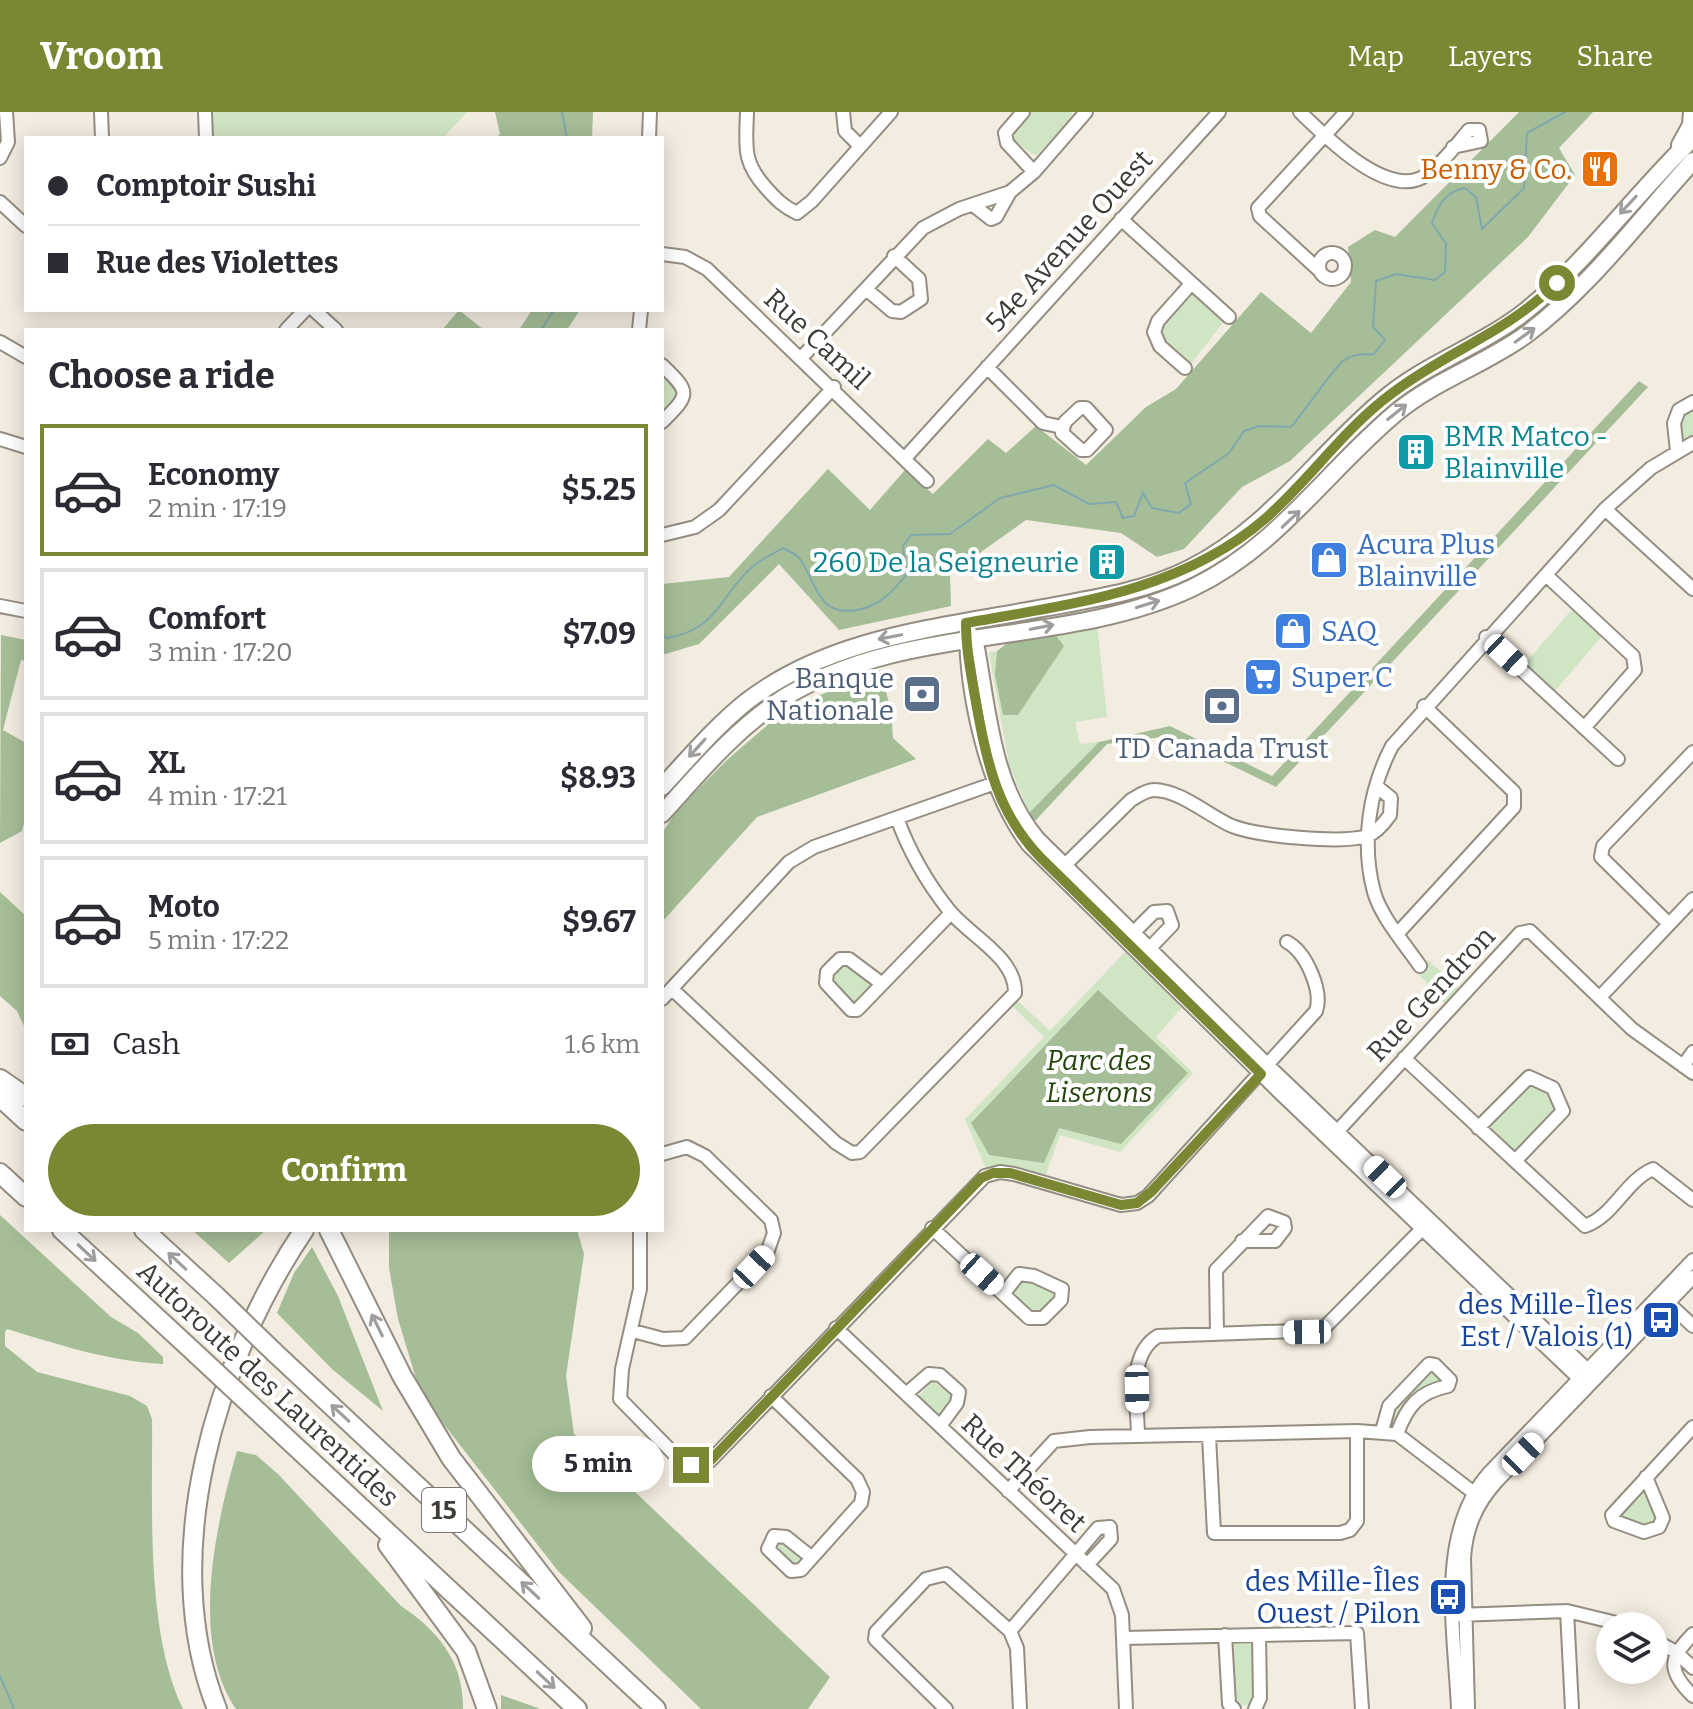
<!DOCTYPE html>
<meta charset="utf-8">
<style>
:root{--surface:#fff;--page:#f2f2f3;--text:#2b2b33;--muted:#7c7c81;--line:#e1e1e2;--accent:#7c8734}
body{margin:0;font-family:Bitter,serif;background:var(--page);color:var(--text);height:100vh;display:flex;flex-direction:column;font-size:30px;white-space:nowrap}
*{box-sizing:border-box;margin:0}
p{font-size:26px;color:var(--muted)}
.icon{flex:none;width:44px;height:44px;fill:none;stroke:currentColor;stroke-width:2;stroke-linecap:round;stroke-linejoin:round}
.map{position:relative;flex:1;overflow:hidden}
.drawer{position:absolute;left:24px;top:216px;width:640px;height:904px;display:flex;flex-direction:column;background:var(--surface);border-radius:0px;box-shadow:0 4px 20px #0003}
.drawer>*{flex:none}
.guide{position:absolute;left:24px;top:24px;width:640px;height:176px;border-radius:0px;box-shadow:0 4px 20px #0003;display:grid;align-content:center;height:176px;padding:0 24px;background:var(--surface)}
.controls{position:absolute;left:1596px;top:1500px;display:grid;gap:16px}
.controls a{display:grid;place-items:center;width:72px;height:72px;border-radius:50%;background:var(--surface);box-shadow:0 4px 20px #0003;font-size:40px}
.end{position:absolute;width:36px;height:36px;margin:-18px;border:10px solid #7c8734;background:#fff;box-shadow:0 0 0 4px #fff}
.from{border-radius:50%}
.bubble{position:absolute;height:56px;border-radius:28px;background:var(--surface);box-shadow:0 4px 20px #0003;font-size:26px;font-weight:700;line-height:56px;text-align:center}
.car{position:absolute;width:24px;height:48px;margin:-24px -12px;border-radius:10px;box-shadow:0 0 6px 2px #0007;background:linear-gradient(#fff 24%,#345 0 40%,#fff 0 76%,#345 0 86%,#fff 0)}
.guide b{display:flex;align-items:center;gap:28px;height:76px;font-size:30px}
.guide b+b{border-top:2px solid var(--line)}
.guide i{width:20px;height:20px;background:var(--text)}
ul{padding:0;list-style:none}
li{display:flex;align-items:center;gap:24px;height:132px;margin:0 16px 12px;padding:0 8px;border:4px solid var(--line);border-radius:0px}
li div{flex:1}
li b{display:block;font-size:30px}
li em{font-style:normal;font-weight:700}
li.selected{border-color:var(--accent)}
li>.icon{width:72px;height:72px;stroke-width:1.5}
h2{padding:0 24px;font-size:36px;line-height:96px}
.pay{display:flex;align-items:center;gap:20px;height:88px;padding:0 24px;font-size:30px}
.pay p{margin-inline-start:auto}
.action{display:flex;gap:16px;margin-top:auto;padding:16px 24px}
.action a{flex:1;height:92px;border-radius:48px;background:var(--accent);color:#fff;font-size:32px;font-weight:700;line-height:92px;text-align:center}
header{display:flex;align-items:center;gap:48px;box-sizing:border-box;height:112px;padding:0 40px;background:var(--accent);color:#fff}
header strong{font-size:38px}
nav{display:flex;gap:44px;margin-inline-start:auto;font-size:28px}
.map>svg:first-child{display:block}
</style>
<header>
<strong>Vroom</strong>
<nav><a>Map</a><a>Layers</a><a>Share</a></nav>
</header>
<div class="map">
<svg width="1693" height="1597" viewBox="0 0 1693 1597">
<rect width="100%" height="100%" fill="#f3ece0"/>
<!-- green -->
<path fill="#d0e5c4" d="M206,0h261l-24,26h-237z
M1029,0h42l2,4 -37,40 -23,-16 3,-13z
M1191,173l37,31 -40,52 -26,-20 -3,-26z
M662,253l22,21 -22,36z
M1693,295v30l-13,4 -1,-16 5,-13z
M1575,494l28,29 -49,57 -30,-28z
M1097,512l10,93 -32,5 5,22 19,-2 -70,71 -20,-49 -20,-111z
M1125,840l57,55 -26,30 37,36 -73,79 -60,-17 -15,42 -37,-11 -22,3 -21,-50 79,-82 -32,-31 5,-6 33,31z
M1428,848l32,29 -14,16 -30,-34z
M851,854l23,20 -17,17 -8,-1 -19,-24 10,-11z
M1529,969l22,10 8,19 -42,45 -32,-29z
M1022,1168h13l17,9 2,11 -13,12c-12,0 -24,-12 -27,-22z
M1434,1257l10,9 -1,5c-24,6 -41,20 -49,45l-5,-1 4,-19 35,-38z
M932,1270l20,11 -1,11 -10,12 -22,-20z
M1644,1372l16,34 -16,12 -28,-15z
M784,1429l19,17 -7,9 -21,-19v-6z
M1254,1527l3,57 -4,8 -18,2 -5,-66z"/>
<!-- forest -->
<path fill="#a5be97" d="M495,0h98l-1,26h-96l4,-4z
M1519,0h74l-34,36 16,27 -47,62 -238,224 -48,26 -58,62 -27,8 -36,-24 -95,-13 -76,54 1,32 -112,24 -60,-66 -80,80 -37,11v-71l67,-7 99,-108 42,41 35,-40 28,24 55,-55 18,14 30,-27 50,39 60,-58 30,-18 85,-97 50,41 40,-51 -3,-35 27,-17 20,7z
M459,198l25,20h-42z
M532,198h48l-13,20h-48z
M1639,269l9,6 -372,400 -105,-51 -64,8 -72,77 -6,-8 70,-71 71,-16 102,50z
M1053,520l11,14 -46,69h-15l-8,-40 2,-24 13,-10z
M1,523l25,5v21l-5,-1 -18,70 23,13v72l-4,16 -22,12z
M880,558l11,40 2,28 23,21 -159,58 -95,105v-89l16,-24 50,-50 57,-49z
M0,780l26,24v114l-9,-19 -17,-15z
M1098,878l90,83 -67,71 -62,-16 -15,35 -55,-8 -18,-32z
M0,1103l111,102 27,16 25,24v7c-55,-3 -103,-19 -156,-35l-2,3v14l32,26 93,24 17,10 5,13c1,86 -7,212 31,290h-183z
M192,1118h74l-37,33z
M389,1118h188l7,24 -18,122 8,58 256,243 -22,32h-107l-143,-138 -137,-176 -23,-76 -9,-51z
M312,1135l26,49 45,115 -51,-42 -55,-56 17,-40z
M237,1339l19,4 22,19 123,132c38,25 63,57 62,103h-227c-47,-68 -20,-185 1,-258z
M501,1583l37,13 1,1h-38z"/>
<g fill="none" stroke-linecap="round" stroke-linejoin="round">
<!-- stream -->
<path stroke="#81a8ae" stroke-width="2" d="M562,0l5,26
M541,218l13,-20
M662,521l4,5c52,-8 52,-40 85,-70 8,-8 22,-14 32,-20 5,3 13,6 16,10 18,23 17,59 58,52 22,-4 36,-18 49,-35l-3,-29 8,-11 39,-1 50,-36 54,-13 35,19 27,-2 7,16 11,-2 9,-23 9,15 27,5 12,-9 -6,-21 44,-30 15,-22 15,-5 32,1c9,-10 46,-63 52,-66 10,-7 20,-7 31,-7l11,-14 -12,-13 3,-46 20,-7 39,6 10,-8 1,-28 -14,-21c6,-18 13,-31 33,-35l11,9 6,32 42,-41 3,-55 38,-21
M0,1564l14,33"/>
<!-- minor casing -->
<g stroke="#948e82" stroke-width="16">
<path id="minor" d="M101,0l1,26
M205,0l1,26
M747,0c-1,35 -5,50 20,77 10,11 17,18 30,24l15,-12 79,-89
M843,0l2,19 14,14
M1023,0l-18,21 2,10 27,29
M1300,0c24,23 89,90 126,63 16,-11 30,-30 43,-45h10l2,11 -28,6
M649,26l1,-26
M0,46l8,-16 -2,-30
M0,90l26,24
M973,93l18,14 5,-2 14,-25
M1121,107l108,98
M1319 154a13 13 0 1 1 26 0a13 13 0 1 1-26 0Z
M662,142l23,3 22,12 220,212
M1320,159l-60,-55 -2,-8 88,-96
M866,177l26,22 9,1 20,-13 -2,-20 -25,-23
M314,198l22,20
M286,218l19,-20
M639,218l2,-20
M0,230l26,15
M802,245l121,-129 36,-19 51,-17 24,-20 52,-60
M662,253c29,28 28,29 0,57
M987,255l56,56 19,4
M1185,256l-25,-22 -6,-14 4,-11 32,-36
M1080,296h6l20,22 -19,20h-6l-19,-17 3,-11z
M0,327l26,8
M1677,339l-3,-28 5,-13 14,-8
M906,345l313,-345
M1605,397l88,80
M662,423l33,-8 24,-17 115,-123
M1546,463l87,81 2,14 -51,58
M0,494l26,5
M966,511c-1,68 20,167 62,222l252,248 307,293
M970,520l8,16c12,66 16,137 60,190l237,234 321,306
M1486,525l132,122
M1062,756l69,-68c7,-4 15,-10 23,-10 26,0 55,26 78,36 25,10 110,18 135,10 9,-3 18,-14 23,-21l1,-17 -15,-12
M1669,812l-68,-67 2,-11 90,-94
M1398,821l116,-126v-15l-90,-86
M1129,825l25,-25 13,-1 5,14 -25,26
M1420,854c-15,-22 -39,-49 -46,-74 -13,-49 -5,-102 18,-146l213,-237 46,-41 42,-25
M881,871l-32,-24h-9l-13,13 -1,11 25,27h6l94,-97
M672,877l164,154 16,10 8,-1 155,-159c1,-36 -46,-57 -67,-84 -22,-28 -39,-58 -51,-91
M1601,884l92,-97
M662,887l127,-137 25,-15 184,-65
M1404,946l181,168c29,-10 40,-45 68,-57l40,31
M1683,954l10,-14
M1478,1016l51,-51 24,11 10,23 -48,50
M1334,1023l186,-202 10,-2 102,98 61,44
M932,1116l97,90h14l18,-18 1,-11 -28,-13 -15,-2 -15,19
M640,1118v59l-18,80 -2,30 59,60c12,6 18,7 31,2l275,-285 15,-4 14,2 107,31 16,-2 11,-7 168,-185c7,-20 -10,-59 -29,-69
M1665,1188l28,26
M836,1216l277,261 9,26 4,94
M633,1219l30,8 22,-1 82,-85 7,-20 -3,-13 -66,-64 -18,-9 -25,7
M1217,1221l-1,-63 52,-54 16,6 1,6 -10,13h-33
M907,1281l22,-19 11,1 19,17 -2,11 -17,23
M771,1284l86,83 6,13 -2,11 -60,67 -10,1 -23,-22 6,-13 12,1 25,20
M1382,1319l7,-25 40,-42 6,1 15,15 -2,6c-29,6 -41,20 -51,48
M1138,1324c0,-32 -12,-81 20,-100l164,-6 104,-105
M1209,1324l5,97h126l10,-3 7,-9v-90
M1646,1365l17,41 -4,9 -15,5 -30,-11 -2,-6 81,-88
M1008,1379l46,-50 36,-4 267,-6 40,3 81,62
M1567,1499l5,98
M1458,1503l109,-4 62,15
M1010,1519l88,-103 12,-1 1,12 -24,26
M1693,1522c-24,24 -26,37 0,62
M1225,1523l4,69 5,5
M1124,1526l233,-5 5,76
M1654,1528l22,12 17,16
M946,1597l-71,-70 1,-7 50,-53 20,-5 64,57 7,17 3,61
M1255,1597l5,-11 -1,-63
M1458,1597c-3,-76 -23,-175 31,-236l204,-213
M1468,1597l-4,-151c2,-30 12,-54 33,-77l196,-204"/>
</g>
<!-- major casing -->
<g stroke="#948e82" stroke-width="20">
<path id="major" d="M1680,33l11,-20 1,-13
M662,675c27,-29 53,-60 84,-85 86,-66 194,-74 297,-94 49,-9 100,-16 146,-39 83,-42 125,-111 194,-169 43,-37 99,-54 144,-90 61,-50 109,-117 166,-172
M662,702c38,-42 74,-86 123,-117 123,-75 279,-49 407,-109 86,-41 134,-117 205,-176 39,-32 89,-48 130,-78 63,-47 113,-115 166,-173"/>
</g>
<!-- highway casing -->
<g stroke="#948e82" stroke-width="22">
<path id="highway" d="M0,967l26,18
M0,985l26,24
M0,1061l26,24
M62,1118l132,122
M144,1118l72,66
M329,1118l73,146 49,82 131,170
M274,1240l382,357
M253,1295l324,302
M388,1433l78,106 21,58
M217,1597c-61,-154 -1,-348 87,-479"/>
</g>
<!-- minor -->
<use href="#minor" stroke="#fff" stroke-width="12"/>
<!-- major -->
<use href="#major" stroke="#fff" stroke-width="16"/>
<!-- highway -->
<use href="#highway" stroke="#fff" stroke-width="18"/>
<!-- highway-bridge casing -->
<g stroke="#948e82" stroke-width="22" stroke-linecap="butt">
<path id="highway-bridge" d="M216,1184l58,56
M194,1240l59,55"/>
</g>
<!-- highway-bridge -->
<use href="#highway-bridge" stroke="#fff" stroke-width="18"/>
</g>
<!-- one-way arrows -->
<defs><path id="oneway-shaft" d="M-6 0H5M1.5-3L5.5 0L1.5 3" fill="none" stroke-width="1.6" stroke-linecap="round" stroke-linejoin="round" transform="scale(2)"/></defs>
<g stroke="#9f9e9c">
<use href="#oneway-shaft" transform="translate(1628 93) rotate(133)"/>
<use href="#oneway-shaft" transform="translate(1525 223) rotate(-36)"/>
<use href="#oneway-shaft" transform="translate(1397 300) rotate(-39)"/>
<use href="#oneway-shaft" transform="translate(1291 407) rotate(-43)"/>
<use href="#oneway-shaft" transform="translate(1148 492) rotate(-17)"/>
<use href="#oneway-shaft" transform="translate(1042 515) rotate(-11)"/>
<use href="#oneway-shaft" transform="translate(890 525) rotate(169)"/>
<use href="#oneway-shaft" transform="translate(697 636) rotate(132)"/>
<use href="#oneway-shaft" transform="translate(87 1141) rotate(43)"/>
<use href="#oneway-shaft" transform="translate(177 1149) rotate(-137)"/>
<use href="#oneway-shaft" transform="translate(377 1213) rotate(-116)"/>
<use href="#oneway-shaft" transform="translate(340 1301) rotate(-137)"/>
<use href="#oneway-shaft" transform="translate(530 1478) rotate(-137)"/>
<use href="#oneway-shaft" transform="translate(546 1568) rotate(43)"/>
</g>
<g fill="none" stroke-linecap="round" stroke-linejoin="round">
<!-- route -->
<path stroke="#7c8734" stroke-width="10" d="M691,1353l19,-4 271,-283 12,-5h17l111,32 16,-2 14,-11 110,-118 -220,-216c-42,-43 -54,-93 -64,-150 -5,-29 -11,-56 -11,-85 106,-19 216,-32 300,-105 44,-39 78,-89 125,-124 56,-43 112,-59 166,-111"/>
</g>
<!-- icons -->
<defs>
<g id="restaurant-square" transform="scale(2)"><rect x="-9" y="-9" width="18" height="18" rx="4" fill="#e8710a" stroke="#fff"/><path d="M-5-6h1v4h1v-4h1v4h1v-4h1v5L-1.5 .5V6h-2V.5L-5-1ZM5-6V6H3V1.5H1.5Q1.5-4 5-6Z" fill="#fff"/></g>
<g id="building-square" transform="scale(2)"><rect x="-9" y="-9" width="18" height="18" rx="4" fill="#0f9aa8" stroke="#fff"/><path d="M-4-6H4V6H1V3H-1V6H-4ZM-2.5-4.3h1.7v1.8h-1.7ZM.8-4.3h1.7v1.8H.8ZM-2.5-1h1.7V.8h-1.7ZM.8-1h1.7V.8H.8Z" fill="#fff"/></g>
<g id="shop-square" transform="scale(2)"><rect x="-9" y="-9" width="18" height="18" rx="4" fill="#3f7fe0" stroke="#fff"/><path d="M-5-2.5h2.3a2.7 3.5 0 0 1 5.4 0H5L5.5 6h-11ZM-1.5-2.5h3a1.5 2.3 0 0 0-3 0Z" fill="#fff"/></g>
<g id="supermarket-square" transform="scale(2)"><rect x="-9" y="-9" width="18" height="18" rx="4" fill="#3f7fe0" stroke="#fff"/><path d="M-6-5.5h2.5l.6 2H6L4.5 2H-2.5L-4.4-4H-6ZM-1.5 3.2a1.3 1.3 0 1 0 .1 0ZM3 3.2a1.3 1.3 0 1 0 .1 0Z" fill="#fff"/></g>
<g id="bank-square" transform="scale(2)"><rect x="-9" y="-9" width="18" height="18" rx="4" fill="#5c6f8a" stroke="#fff"/><path d="M-6-4H6V4H-6ZM0-2.3a2.3 2.3 0 1 0 0 4.6a2.3 2.3 0 1 0 0-4.6Z" fill="#fff"/></g>
<g id="bus-square" transform="scale(2)"><rect x="-9" y="-9" width="18" height="18" rx="4" fill="#1a4fb4" stroke="#fff"/><path d="M-5-6H5V4H4V6H2V4H-2V6H-4V4H-5ZM-3.5-4V0h7V-4ZM-3.5 1.2v1.5H-2V1.2ZM2 1.2v1.5H3.5V1.2Z" fill="#fff"/></g>
</defs>
<g fill-rule="evenodd">
<use href="#restaurant-square" x="1600" y="57"/>
<use href="#building-square" x="1416" y="340"/>
<use href="#shop-square" x="1329" y="448"/>
<use href="#building-square" x="1107" y="450"/>
<use href="#shop-square" x="1293" y="519"/>
<use href="#supermarket-square" x="1263" y="565"/>
<use href="#bank-square" x="922" y="582"/>
<use href="#bank-square" x="1222" y="594"/>
<use href="#bus-square" x="1661" y="1208"/>
<use href="#bus-square" x="1448" y="1485"/>
</g>
<g text-anchor="middle" dominant-baseline="central" stroke-width="8" stroke-linejoin="round" paint-order="stroke">
<!-- shield labels -->
<rect fill="#fff" stroke="#797674" stroke-width="2" x="422" y="1376" width="44" height="44" rx="6"/>
<g font-size="26" font-weight="bold" fill="#3f3c38">
<text x="444" y="1398">15</text>
</g>
<!-- food labels -->
<g font-size="28" fill="#c56008" stroke="#fff" text-anchor="end">
<text x="1572" y="57">Benny &amp; Co.</text>
</g>
<!-- street labels -->
<g font-size="28" fill="#3f3c38" stroke="#fff">
<text transform="translate(1069 129) rotate(-48)">54e Avenue Ouest</text>
<text transform="translate(817 227) rotate(43)">Rue Camil</text>
<text transform="translate(1431 882) rotate(-47)">Rue Gendron</text>
<text transform="translate(268 1272) rotate(43)">Autoroute des Laurentides</text>
<text transform="translate(1024 1361) rotate(43)">Rue Théoret</text>
</g>
<!-- culture labels -->
<g font-size="28" fill="#0d838f" stroke="#fff" text-anchor="start">
<text x="1444" y="324">BMR Matco -<tspan x="1444" dy="32">Blainville</tspan></text>
<text x="1079" y="450" text-anchor="end">260 De la Seigneurie</text>
</g>
<!-- shop labels -->
<g font-size="28" fill="#366cbe" stroke="#fff" text-anchor="start">
<text x="1357" y="432">Acura Plus<tspan x="1357" dy="32">Blainville</tspan></text>
<text x="1321" y="519">SAQ</text>
<text x="1291" y="565">Super C</text>
</g>
<!-- service labels -->
<g font-size="28" fill="#4e5e75" stroke="#fff" text-anchor="end">
<text x="894" y="566">Banque<tspan x="894" dy="32">Nationale</tspan></text>
<text x="1222" y="636" text-anchor="middle">TD Canada Trust</text>
</g>
<!-- park labels -->
<g font-size="28" font-style="italic" fill="#26460e" stroke="#fff">
<text x="1099" y="948">Parc des<tspan x="1099" dy="32">Liserons</tspan></text>
</g>
<!-- transit labels -->
<g font-size="28" fill="#164399" stroke="#fff" text-anchor="end">
<text x="1633" y="1192">des Mille-Îles<tspan x="1633" dy="32">Est / Valois (1)</tspan></text>
<text x="1420" y="1469">des Mille-Îles<tspan x="1420" dy="32">Ouest / Pilon</tspan></text>
</g>
</g>
</svg>
<div class="controls">
<a><svg class="icon" aria-label="layers" viewBox="0 0 24 24"><path d="M12 4l9 5-9 5-9-5zM3 14l9 5 9-5"/></svg></a>
</div>
<i class="end from" style="left:1557px;top:171px"></i>
<i class="end" style="left:691px;top:1353px"></i>
<div class="bubble" style="left:532px;top:1324px;width:132px">5 min</div>
<i class="car" style="left:1506px;top:543px;rotate:133deg"></i>
<i class="car" style="left:1385px;top:1065px;rotate:314deg"></i>
<i class="car" style="left:754px;top:1155px;rotate:43deg"></i>
<i class="car" style="left:982px;top:1162px;rotate:132deg"></i>
<i class="car" style="left:1307px;top:1220px;rotate:269deg"></i>
<i class="car" style="left:1137px;top:1277px;rotate:179deg"></i>
<i class="car" style="left:1523px;top:1342px;rotate:44deg"></i>
<div class="guide">
<b><i class="from"></i>Comptoir Sushi</b>
<b><i></i>Rue des Violettes</b>
</div>
<section class="drawer">
<h2>Choose a ride</h2>
<ul>
<li class="selected"><svg class="icon" aria-label="car" viewBox="0 0 24 24"><path d="M5 17H2v-5l4-1 3-4h7l3 4 3 1v5h-3M9 17h6M6 11h13"/><circle cx="7" cy="17" r="2"/><circle cx="17" cy="17" r="2"/></svg><div><b>Economy</b><p>2 min · 17:19</p></div><em>$5.25</em></li>
<li><svg class="icon" aria-label="car" viewBox="0 0 24 24"><path d="M5 17H2v-5l4-1 3-4h7l3 4 3 1v5h-3M9 17h6M6 11h13"/><circle cx="7" cy="17" r="2"/><circle cx="17" cy="17" r="2"/></svg><div><b>Comfort</b><p>3 min · 17:20</p></div><em>$7.09</em></li>
<li><svg class="icon" aria-label="car" viewBox="0 0 24 24"><path d="M5 17H2v-5l4-1 3-4h7l3 4 3 1v5h-3M9 17h6M6 11h13"/><circle cx="7" cy="17" r="2"/><circle cx="17" cy="17" r="2"/></svg><div><b>XL</b><p>4 min · 17:21</p></div><em>$8.93</em></li>
<li><svg class="icon" aria-label="car" viewBox="0 0 24 24"><path d="M5 17H2v-5l4-1 3-4h7l3 4 3 1v5h-3M9 17h6M6 11h13"/><circle cx="7" cy="17" r="2"/><circle cx="17" cy="17" r="2"/></svg><div><b>Moto</b><p>5 min · 17:22</p></div><em>$9.67</em></li>
</ul>
<div class="pay"><svg class="icon" aria-label="cash" viewBox="0 0 24 24"><path d="M3 7h18v10H3z"/><circle cx="12" cy="12" r="2"/></svg>Cash<p>1.6 km</p></div>
<div class="action"><a>Confirm</a></div>
</section>
</div>
